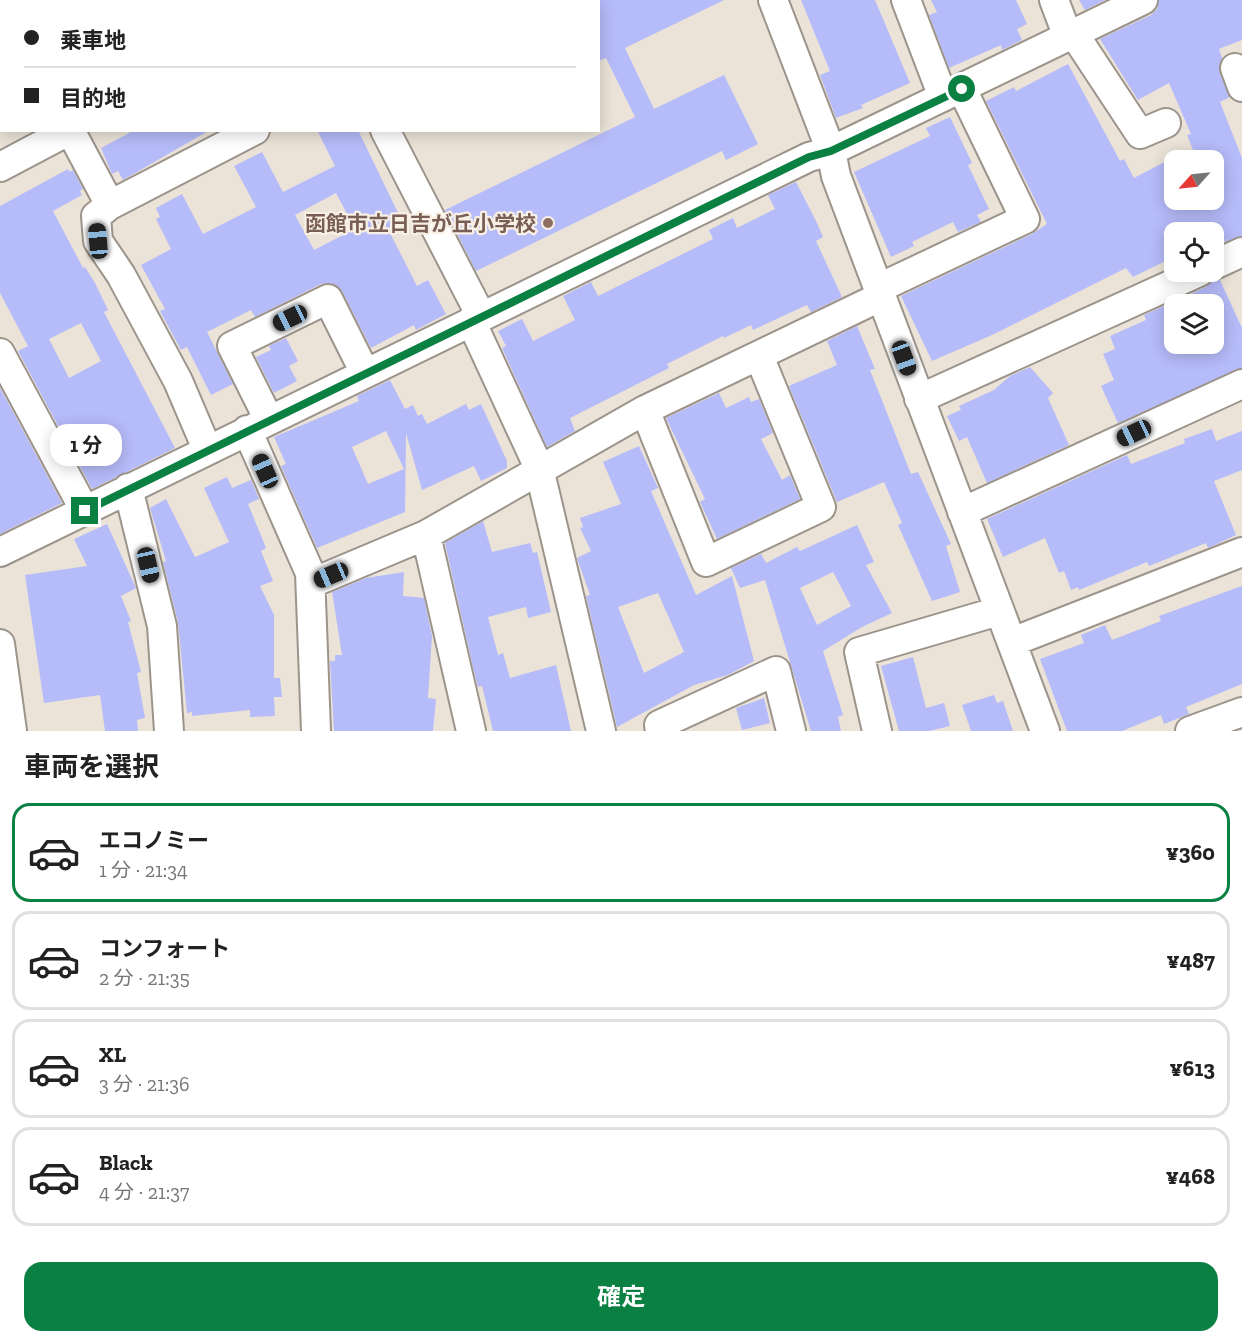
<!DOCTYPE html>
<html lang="ja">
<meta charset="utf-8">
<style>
:root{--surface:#fff;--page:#f6f6f6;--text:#222;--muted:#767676;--line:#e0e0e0;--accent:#0b8043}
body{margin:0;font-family:"Zilla Slab","Noto Sans JP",serif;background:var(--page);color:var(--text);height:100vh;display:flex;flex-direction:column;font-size:22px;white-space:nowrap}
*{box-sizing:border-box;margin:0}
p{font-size:20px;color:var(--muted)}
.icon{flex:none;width:33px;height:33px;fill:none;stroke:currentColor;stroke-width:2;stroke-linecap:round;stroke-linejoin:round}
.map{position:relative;height:731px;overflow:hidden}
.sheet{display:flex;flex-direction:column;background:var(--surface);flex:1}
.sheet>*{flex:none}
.guide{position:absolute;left:0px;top:0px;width:600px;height:132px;box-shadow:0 3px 15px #0003;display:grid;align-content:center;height:132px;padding:0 24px;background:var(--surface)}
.needle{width:39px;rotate:243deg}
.controls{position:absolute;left:1164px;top:150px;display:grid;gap:12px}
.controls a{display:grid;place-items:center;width:60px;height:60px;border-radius:12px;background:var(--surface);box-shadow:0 3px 15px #0003;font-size:30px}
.end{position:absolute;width:27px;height:27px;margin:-14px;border:8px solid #0b8043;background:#fff;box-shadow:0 0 0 3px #fff}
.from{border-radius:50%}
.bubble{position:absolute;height:42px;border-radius:18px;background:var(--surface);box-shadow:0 3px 15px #0003;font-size:20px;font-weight:700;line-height:42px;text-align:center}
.car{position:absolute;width:18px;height:36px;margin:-18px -9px;border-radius:8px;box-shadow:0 0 4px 2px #0007;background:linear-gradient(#222 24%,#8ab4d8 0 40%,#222 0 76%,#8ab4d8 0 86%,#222 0)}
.guide b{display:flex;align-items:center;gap:21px;height:57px;font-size:22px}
.guide b+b{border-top:2px solid var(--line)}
.guide i{width:15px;height:15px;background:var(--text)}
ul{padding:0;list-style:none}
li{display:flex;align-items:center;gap:18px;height:99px;margin:0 12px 9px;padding:0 12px;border:3px solid var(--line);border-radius:18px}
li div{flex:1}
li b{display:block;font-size:22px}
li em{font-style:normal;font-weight:700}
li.active{border-color:var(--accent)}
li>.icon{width:54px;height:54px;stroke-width:1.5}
h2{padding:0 24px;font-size:27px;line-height:72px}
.primary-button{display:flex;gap:12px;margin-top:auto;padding:12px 24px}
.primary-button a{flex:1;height:69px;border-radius:18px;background:var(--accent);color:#fff;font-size:24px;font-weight:700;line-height:69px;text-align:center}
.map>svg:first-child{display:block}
</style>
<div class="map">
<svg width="1242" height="731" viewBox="0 0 1242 731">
<rect width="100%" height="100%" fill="#ebe3d8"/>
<!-- building -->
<path fill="#b6bbf9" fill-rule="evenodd" d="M598,0h126l-99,48 29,61 70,-34 34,69 -32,16 -4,-9 -246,120 -31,-61 190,-93 -29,-59 -8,3z
M801,0h74l35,83 -49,22 2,3 -27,10 -16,-43 10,-4z
M931,0h85l11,24 -10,5 5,11 -20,10 -1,-5 -52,23 -20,-53 8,-3z
M1079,0h26l-20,10z
M1159,0h83v40l-23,9 3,9 -2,16 10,23 -10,5 22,56v78l-17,6 -6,-17 -16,7h-40l11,25 -41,20 -7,-9 -134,67 -60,26 -31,-65 131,-62 15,-10 -61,-123 28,-14 2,4 52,-27 52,97 4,-2 10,19 40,-21v43h40v-40h-17l-10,-25 4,-1 -22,-51 -31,17 -38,-61 51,-24 6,-6z
M950,117l22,46 -4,2 21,44 -12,6 4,7 -23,10 -5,-10 -41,20 2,4 -23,11 -37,-85 76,-36 -4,-8z
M135,130h75l-87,50 -5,-9 -6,3 -11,-26z
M317,130h41l43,89 -7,4 3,6 -7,4 27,53 11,-6 18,34 -30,16 -2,-5 -43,23 -29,-57 -12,-8 -9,1 -66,33 -4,-7 -44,22 26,52 -22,11 -24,-48 -6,3 -21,-39 5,-2 -24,-44 30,-16 -15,-30 4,-2 -4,-9 26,-14 21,40 53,-27 -22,-41 28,-14 21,40 52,-26zM336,193l19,36 -41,21 -19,-35z
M68,169l2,3 3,-2 10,19 -3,2 2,4 -29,16 30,57 2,-1 10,16 13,27 -4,2 71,136 -83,41 -74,-138 10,-5 -28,-53v-87zM81,323l20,38 -32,17 -20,-39z
M796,182l21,41 6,14 -7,4 26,56 -31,15 -4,-7 -54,25 -2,-5 -27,13 -1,-2 -56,28 2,4 -99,50 5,13 -28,16 -45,-99 4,-2 -8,-15 24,-12 11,22 42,-21 -12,-24 28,-14 7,14 115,-57 -4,-9 24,-12 4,10 38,-19 -7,-14z
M1220,280l22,48v40l-124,55 -17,-37 13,-6 -11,-26 12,-5 -5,-13 36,-16 -2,-5 62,-28 6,-6zM1174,304h40v40h-40z
M857,326l18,43 -5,1 41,104 7,-2 33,72 -5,2 14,46 -28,9 -34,-76 4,-2 -18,-41 -47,20 -48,-116 48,-21 -10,-24z
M286,338l12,23 -9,5 8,15 -23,12 -18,-36 15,-7 -2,-4z
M1030,367l23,26 -5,5 21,47 -82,38 -20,-46 -8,4 -12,-25 14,-6 -2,-4 35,-16 16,-14z
M390,380l15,29 8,-4 5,11 4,-2 5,10 39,-20 3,6 12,-6 26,57v7l-26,13 -7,-15 -52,24 -16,-57 -1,79 -88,36 -36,-82 5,-2 -12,-27 85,-36 -2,-5zM386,431l18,38 -36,15 -16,-37z
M0,388l62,115 -62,31z
M719,393l7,15 23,-11 2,5 8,-3 14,34 -12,6 21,41 8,-5 10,24 -83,40 -17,-37 5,-3 -39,-81z
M1212,429l4,12 26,-10v39l-28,11 22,54 -28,13 -2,-5 -57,23 -2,-4 -68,28 -1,-3 -7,3 -7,-19 -5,2 -14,-35 -42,19 -16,-38 140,-64 4,9 54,-21 -1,-4z
M639,446l19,42 -7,3 45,104 36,-19 22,85 -26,14 -34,10 -77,42 -31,-131 4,-1 -13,-37 14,-7 -11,-23 3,-1 -3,-9 41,-14 -18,-42zM658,593l26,59 -40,21 -26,-66z
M227,477l5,11 19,-8 8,19 -11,5 18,44 -5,3 12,30 -13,5 14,29v63h6l2,19h-8l1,19 -25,1v-7l-58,6v-4l-5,1 -9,-91 -15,-60 3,-1 -16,-53 16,-9 29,58 34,-15 -25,-54z
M483,521l9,31 38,-9 3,10 4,-1 14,60 -23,6 -2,-11 -38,10 10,38 5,-2 7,25 46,-13 15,66h-78l-11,-45 -4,1 -3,-11 -30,-133z
M107,524l29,64 -15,8 10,25 -3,1 13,50 -4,1 8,45 -8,2 1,11h-33l-5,-36 -56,8 -19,-128 62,-9 -13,-27z
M857,525l17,37 -8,3 26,48 -30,14 -39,24 20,64 -5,2 3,14h-30l-46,-151 -25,8 -9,-20 30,-14 5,9 31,-16 3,4zM833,572l18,34 -34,19 -17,-37z
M404,572l-1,24 21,2 8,38 -4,62 8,1 -3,32h-99l-4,-70h5v-6h7l-10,-63 34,-14z
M1242,586v98l-56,23 3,7 -25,10 -3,-9 -39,16h-55l-27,-72 44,-16 -3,-8 24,-10 7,15 49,-19 -2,-5z
M913,657l13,51 18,-5 6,23 -21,5h-30l-18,-65z
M994,695l3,8 6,-2 10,30h-42l-9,-26z
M764,698l6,25 -28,7 -6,-22z"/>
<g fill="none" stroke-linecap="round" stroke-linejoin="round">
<!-- street casing -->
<g stroke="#9c948a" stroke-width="32">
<path id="street" d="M1,0l1,2
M317,0l1,2
M773,0l58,151 5,25 209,555
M906,0l37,97
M1054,0l14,37
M206,2l3,-2
M1074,34l66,100 26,-11
M1235,68l7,19
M70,130l40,75 145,-75
M385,130l96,186
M0,167l70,-37
M110,205l-14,11 2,25 23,34 57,106 29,68
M1214,265l28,-13
M879,288l146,-69 -63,-130
M471,321l68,147 62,263
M0,353l85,158
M919,399l280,-127
M645,410l61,152 115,-55 -62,-151
M266,421l-3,-13 -31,-62 96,-47 37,74
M247,430l63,143 6,158
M128,488l34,138 7,105
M962,512l280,-128
M426,535l45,196
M0,552l809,-395 22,-6 312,-151
M312,583l114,-48 219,-125 237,-114
M1012,642l230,-90
M0,644l12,87
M660,731l-1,-6 117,-54 15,60
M877,731l-18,-79 140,-41
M1190,731l52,-19"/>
</g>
<!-- street -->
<use href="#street" stroke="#fff" stroke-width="28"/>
</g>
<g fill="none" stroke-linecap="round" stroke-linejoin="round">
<!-- route -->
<path stroke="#0b8043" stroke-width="8" d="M85,511l724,-354 22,-6 131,-62"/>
</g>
<!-- markers -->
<circle fill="#8d6e63" stroke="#f9f0e5" stroke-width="2" cx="548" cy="223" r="6"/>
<g text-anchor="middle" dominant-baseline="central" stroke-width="4.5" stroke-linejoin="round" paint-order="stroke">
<!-- education labels -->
<g font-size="21" font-weight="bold" fill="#785e54" stroke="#f9f0e5" text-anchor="end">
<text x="536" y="223">函館市立日吉が丘小学校</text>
</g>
</g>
</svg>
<div class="controls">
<a><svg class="needle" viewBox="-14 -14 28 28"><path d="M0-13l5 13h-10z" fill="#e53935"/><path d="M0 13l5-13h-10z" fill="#767676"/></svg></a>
<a><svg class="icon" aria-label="locate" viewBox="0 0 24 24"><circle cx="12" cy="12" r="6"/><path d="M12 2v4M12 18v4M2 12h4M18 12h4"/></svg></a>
<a><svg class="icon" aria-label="layers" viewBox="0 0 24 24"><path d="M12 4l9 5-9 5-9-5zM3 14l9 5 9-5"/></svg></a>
</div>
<i class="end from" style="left:962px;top:89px"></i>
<i class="end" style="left:85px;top:511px"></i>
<div class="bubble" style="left:50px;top:424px;width:72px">1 分</div>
<i class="car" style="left:98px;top:241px;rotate:355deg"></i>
<i class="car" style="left:290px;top:318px;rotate:244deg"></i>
<i class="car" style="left:904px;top:358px;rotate:160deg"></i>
<i class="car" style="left:1134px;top:433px;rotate:245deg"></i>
<i class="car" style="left:265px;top:471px;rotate:336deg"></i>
<i class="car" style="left:148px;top:565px;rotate:167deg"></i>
<i class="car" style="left:331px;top:575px;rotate:247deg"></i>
<div class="guide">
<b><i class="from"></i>乗車地</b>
<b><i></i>目的地</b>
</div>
</div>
<section class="sheet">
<h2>車両を選択</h2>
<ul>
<li class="active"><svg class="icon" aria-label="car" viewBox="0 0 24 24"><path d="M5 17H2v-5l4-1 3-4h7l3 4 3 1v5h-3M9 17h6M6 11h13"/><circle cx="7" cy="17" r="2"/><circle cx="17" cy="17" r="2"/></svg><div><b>エコノミー</b><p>1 分 · 21:34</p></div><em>¥360</em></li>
<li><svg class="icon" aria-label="car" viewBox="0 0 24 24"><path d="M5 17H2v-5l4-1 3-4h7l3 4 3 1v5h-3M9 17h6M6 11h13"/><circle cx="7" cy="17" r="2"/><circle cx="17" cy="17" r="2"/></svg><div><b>コンフォート</b><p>2 分 · 21:35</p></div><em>¥487</em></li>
<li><svg class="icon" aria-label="car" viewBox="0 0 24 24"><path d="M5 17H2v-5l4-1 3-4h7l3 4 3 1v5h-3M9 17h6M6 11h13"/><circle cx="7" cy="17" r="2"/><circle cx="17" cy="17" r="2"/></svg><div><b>XL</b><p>3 分 · 21:36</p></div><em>¥613</em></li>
<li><svg class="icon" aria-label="car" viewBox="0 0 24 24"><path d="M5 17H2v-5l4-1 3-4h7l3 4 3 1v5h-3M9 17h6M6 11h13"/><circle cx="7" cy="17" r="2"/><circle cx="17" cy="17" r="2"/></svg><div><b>Black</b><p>4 分 · 21:37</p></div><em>¥468</em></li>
</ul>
<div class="primary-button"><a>確定</a></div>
</section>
